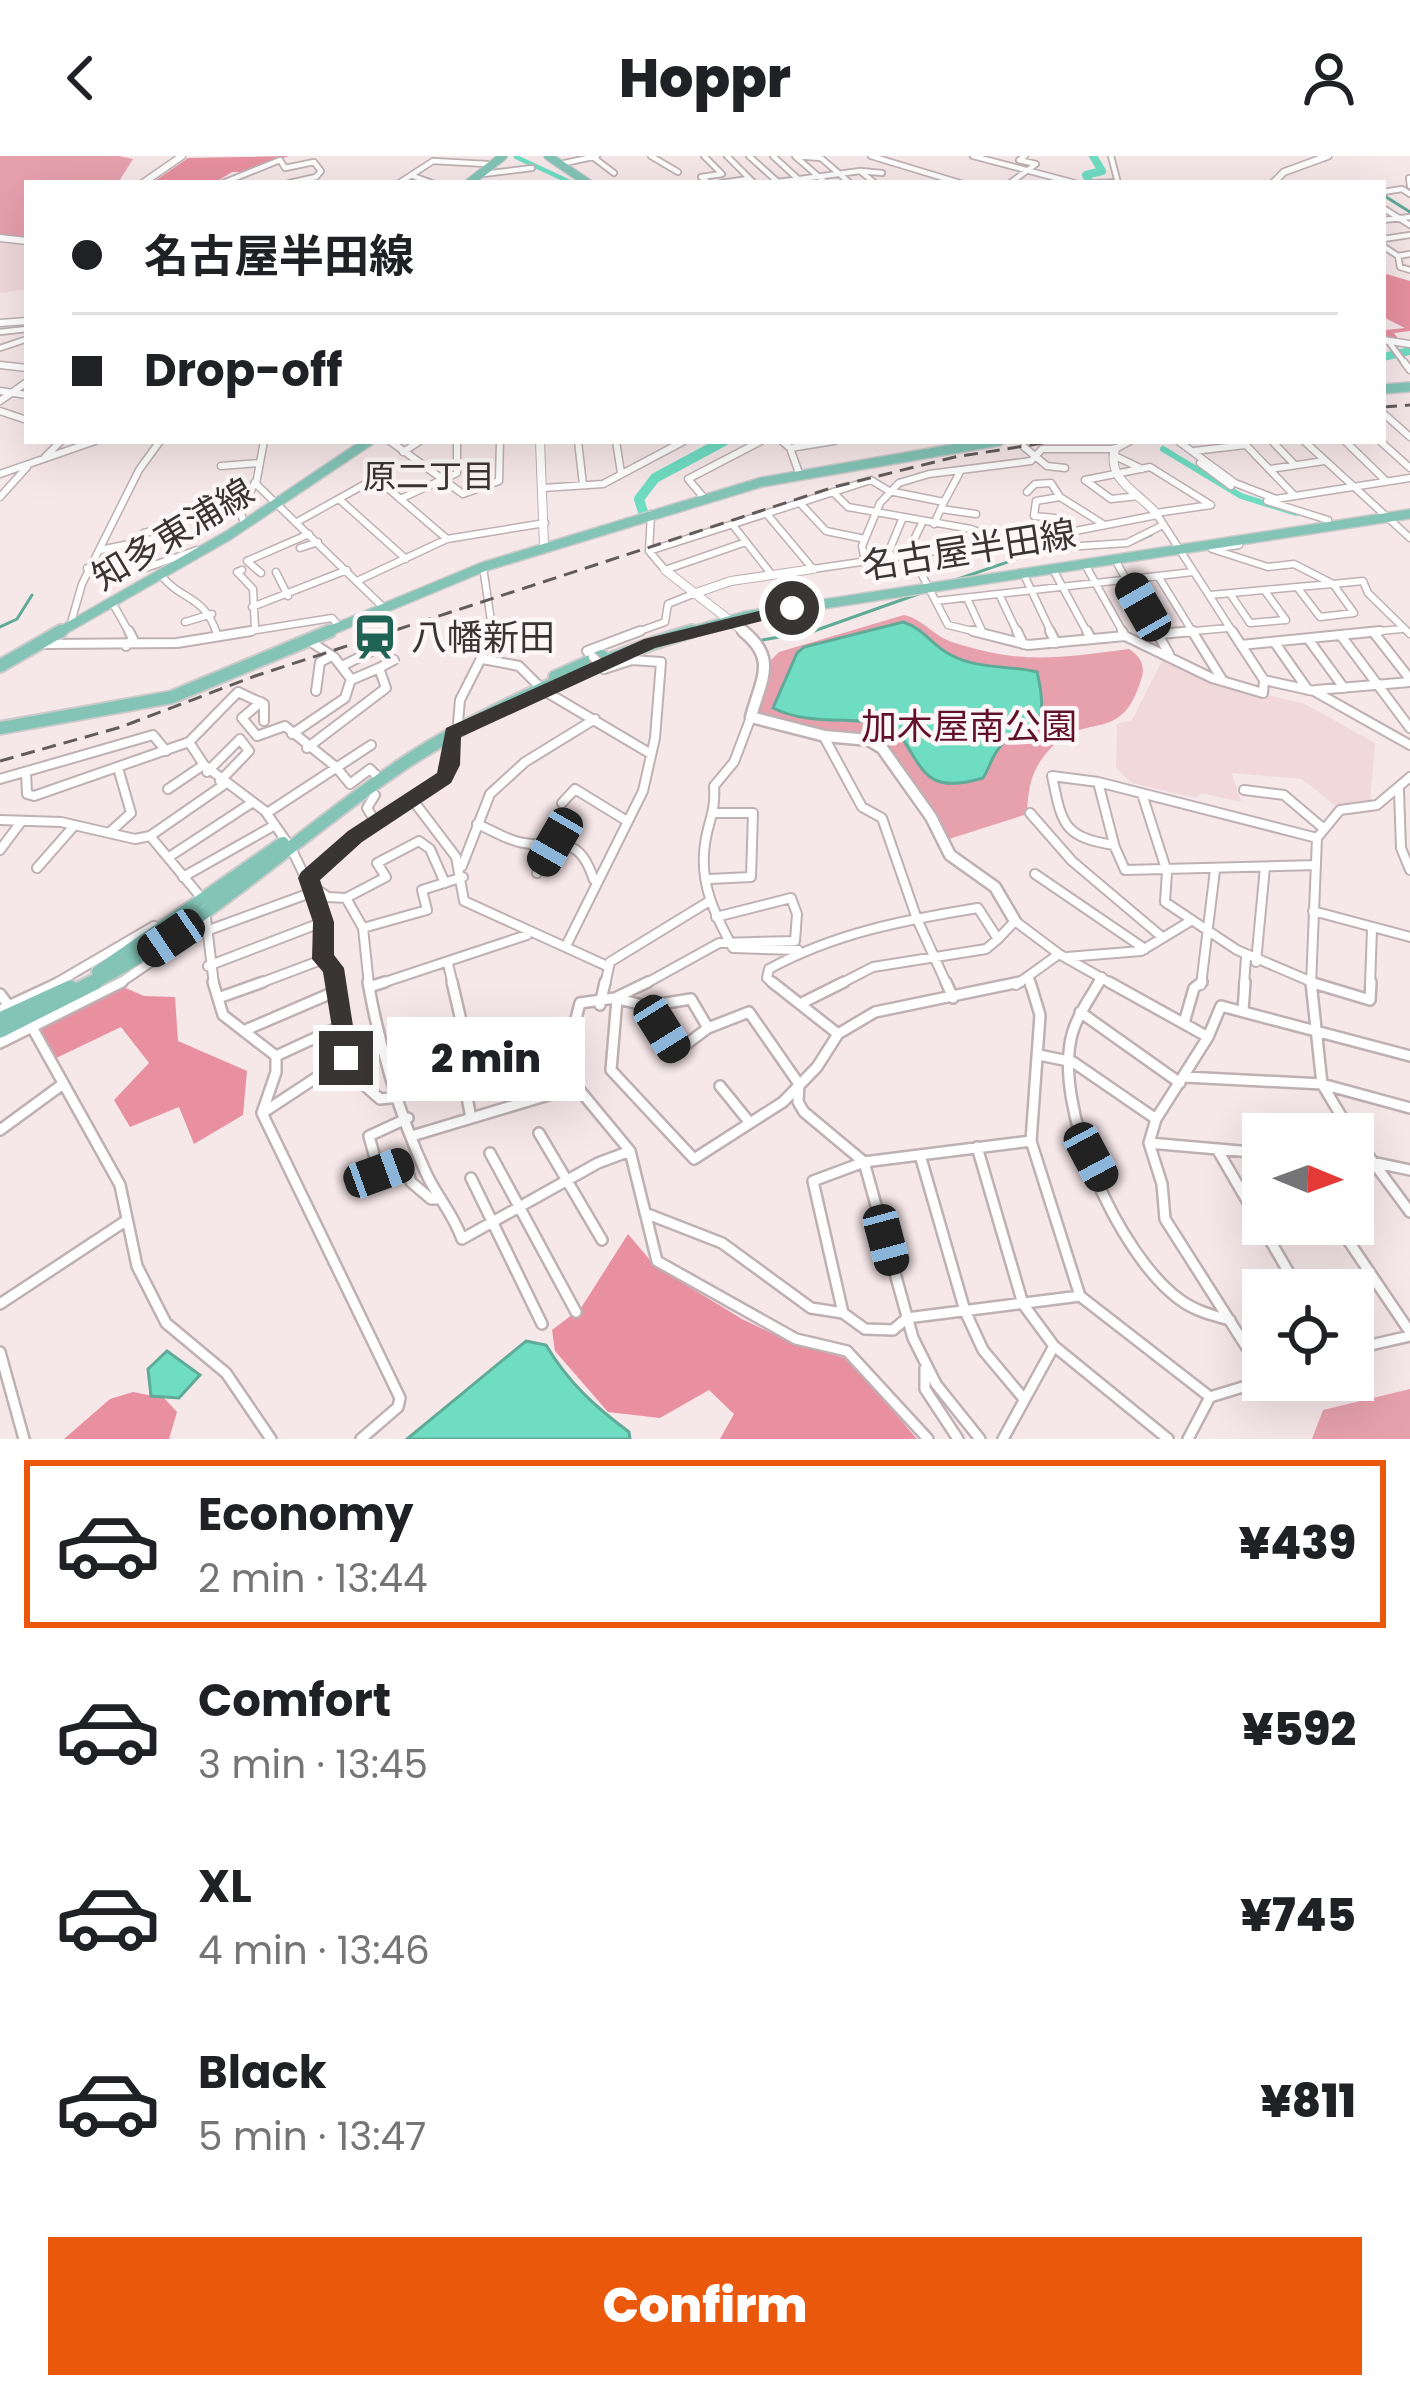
<!DOCTYPE html>
<meta charset="utf-8">
<style>
:root{--surface:#fff;--page:#f6f6f6;--text:#202124;--muted:#757577;--line:#e0e0e0;--accent:#ea580c}
body{margin:0;font-family:Poppins,"Noto Sans JP",sans-serif;background:var(--page);color:var(--text);height:100vh;display:flex;flex-direction:column;font-size:45px;white-space:nowrap}
*{box-sizing:border-box;margin:0}
p{font-size:39px;color:var(--muted)}
.icon{flex:none;width:66px;height:66px;fill:none;stroke:currentColor;stroke-width:2;stroke-linecap:round;stroke-linejoin:round}
.map{position:relative;height:1283px;overflow:hidden}
.sheet{display:flex;flex-direction:column;background:var(--surface);flex:1}
.sheet>*{flex:none}
.guide{position:absolute;left:24px;top:24px;width:1362px;height:264px;border-radius:0px;box-shadow:0 12px 48px #0002;display:grid;align-content:center;height:264px;padding:0 48px;background:var(--surface)}
.needle{width:78px;rotate:91deg}
.fabs{position:absolute;left:1242px;top:957px;display:grid;gap:24px}
.fabs a{display:grid;place-items:center;width:132px;height:132px;border-radius:0px;background:var(--surface);box-shadow:0 12px 48px #0002;font-size:60px}
.end{position:absolute;width:54px;height:54px;margin:-27px;border:15px solid #3a3535;background:#fff;box-shadow:0 0 0 6px #fff}
.from{border-radius:50%}
.bubble{position:absolute;height:84px;border-radius:0px;background:var(--surface);box-shadow:0 12px 48px #0002;font-size:39px;font-weight:800;line-height:84px;text-align:center}
.car{position:absolute;width:36px;height:72px;margin:-36px -18px;border-radius:15px;box-shadow:0 0 9px 3px #0007;background:linear-gradient(#222 24%,#8ab4d8 0 40%,#222 0 76%,#8ab4d8 0 86%,#222 0)}
.guide b{display:flex;align-items:center;gap:42px;height:114px;font-size:45px}
.guide b+b{border-top:3px solid var(--line)}
.guide i{width:30px;height:30px;background:var(--text)}
ul{padding:21px 0 0;list-style:none}
li{display:flex;align-items:center;gap:36px;height:168px;margin:0 24px 18px;padding:0 24px;border:6px solid transparent;border-radius:0px}
li div{flex:1}
li b{display:block;font-size:45px}
li em{font-style:normal;font-weight:800}
li.on{border-color:var(--accent)}
li>.icon{width:108px;height:108px;stroke-width:1.5}
.action{display:flex;gap:24px;margin-top:auto;padding:24px 48px}
.action a{flex:1;height:138px;border-radius:0px;background:var(--accent);color:#fff;font-size:48px;font-weight:800;line-height:138px;text-align:center}
header{display:flex;justify-content:space-between;align-items:center;height:156px;padding:0 48px;background:var(--surface);font-size:54px;font-weight:800}
.map>svg:first-child{display:block}
</style>
<header><svg class="icon" aria-label="back" viewBox="0 0 24 24"><path d="M15 5l-7 7 7 7"/></svg>Hoppr<svg class="icon" aria-label="person" viewBox="0 0 24 24"><circle cx="12" cy="8" r="4"/><path d="M4 21q1-7 8-7t8 7"/></svg></header>
<div class="map">
<svg width="1410" height="1283" viewBox="0 0 1410 1283">
<rect width="100%" height="100%" fill="#f6e7e9"/>
<!-- built -->
<path fill="#f0d8db" d="M0,86l27,1 -1,46 -26,4z
M1165,499l46,26 94,23 70,39 -5,60 -35,2 -33,-26 -70,-6 9,29 -40,-9 -5,5 -64,-15 -16,-15 1,-44 15,-4z"/>
<!-- green -->
<path fill="#e7a1ad" d="M0,0h119l14,3 -15,24h-91v56l-27,-4z
M904,459c20,5 30,21 48,27 71,23 105,16 177,7 12,8 17,17 12,31 -20,65 -53,31 -89,67 -20,20 -24,39 -25,67l-81,26 -60,-93 -130,-35 14,-51 9,-9z
M1410,1233v50h-98l11,-29z"/>
<!-- forest -->
<path fill="#e890a0" d="M289,0l-43,16h-14l-18,11h-62l36,-25z
M1383,117l27,8v50l-16,2 7,9 -18,-6 3,-6 19,-2 -22,-11z
M121,830l23,10 31,1 3,44 69,30 -4,44 -49,29 -15,-37 -49,20 -16,-27 35,-37 -28,-36 -69,33 -14,-27 16,-13z
M628,1078l27,32 87,53 53,25 54,15 68,80h-197l14,-25 -25,-24 -49,28 -52,-6 -53,-61 -3,-21 29,-22z
M133,1236l31,6 13,14 -8,27h-105l46,-40z"/>
<!-- water -->
<path fill="#6fddc2" stroke="#5fab98" stroke-width="3" d="M903,466c22,7 29,24 48,33 28,15 59,10 86,17 17,72 -16,39 -40,79 -6,8 -8,18 -14,27 -61,18 -59,-11 -89,-52 -40,-11 -83,1 -121,-18l24,-55 7,-6z
M526,1185l20,4c22,37 48,61 83,87l1,7h-223z
M167,1195l33,24 -21,23 -28,-2 -3,-27z"/>
<g fill="none" stroke-linecap="round" stroke-linejoin="round">
<!-- stream -->
<path stroke="#5fab98" stroke-width="3" d="M1383,39l27,17
M1133,387l18,-8
M958,423l82,-28
M0,471l17,-8 15,-24
M762,484l52,-9 107,-38"/>
<!-- canal-far1 -->
<path stroke="#6fddc2" stroke-width="4.5" d="M516,1l56,26"/>
<!-- canal -->
<path stroke="#6fddc2" stroke-width="6" d="M1163,293l78,47 55,17"/>
<!-- river-far1 -->
<path stroke="#6fddc2" stroke-width="8" d="M1089,25l-3,-6 16,-4 -9,-15
M1383,201l27,-6"/>
<!-- river -->
<path stroke="#6fddc2" stroke-width="10" d="M643,356l-4,-13 16,-21 69,-37"/>
<!-- minor-far3 casing -->
<g stroke="#bfb1b3" stroke-width="8">
<path id="minor-far3" d="M651,0l27,16
M704,0l18,18 -21,3 8,6
M727,0l27,27
M749,0l30,27
M773,0l24,22
M795,0l26,2 29,25
M871,0l89,27
M973,0l102,27
M1111,0l7,27
M593,1l21,16
M796,1l30,26
M560,8l37,-8
M861,15l21,2
M483,18l49,-6
M413,20l19,7
M1409,22l1,8
M778,26l82,-11 15,12
M223,27l57,-23 5,8 29,-6 7,9 -5,6 -27,6
M399,27l34,-22 54,3
M721,27l27,-4
M1010,27l26,-19 -17,-4 6,-4
M1093,27l25,-1
M1383,36l19,-3 8,5
M1383,52l27,17
M1383,64l27,-3
M1383,83l27,-4
M1383,90l15,10 12,-2
M1398,100l2,11 10,3
M0,176l27,-3
M1389,186l17,23
M0,192l27,-9"/>
</g>
<!-- minor-far2 casing -->
<g stroke="#bfb1b3" stroke-width="9">
<path id="minor-far2" d="M1404,206l6,8
M0,209l27,3
M0,235l27,4
M0,245l27,-19
M0,255l27,9
M1383,257l27,24
M264,285l-8,43 130,126
M390,285l73,53 36,-13 1,-40
M578,285l5,44
M616,285l5,32
M782,285l8,7 9,25
M1178,285l57,42 41,16 134,-21
M1242,285l52,54
M1272,285l22,23
M1304,285l106,97
M1345,285l41,40
M1380,285l30,27
M1024,291l23,19 18,2
M790,292l44,-7
M1194,295l51,-6
M403,296l17,-11
M1113,299l29,14
M45,301l16,-16
M1200,307l31,23
M221,310l39,-3
M1270,313l54,-8
M0,318l95,-33
M543,332l60,-4 81,-43
M833,336l15,15 123,22 16,6 3,8
M1027,336l8,-8 16,-1 9,14 -24,4 -2,15 21,2 20,13 82,-16
M1139,340l-28,3 -26,-19 65,-13 61,38 -55,8 78,121
M0,341l27,-30
M1060,341l43,27
M339,343l67,60
M400,343l57,-26v-32
M705,343l-17,-20 73,-38
M1267,345l61,19
M799,346l27,29 39,8
M944,346l16,-30
M941,353l35,5
M766,357l47,56 177,-26
M651,358l-2,37 16,19 81,-28
M923,365l-14,29 39,75 37,9
M297,366l79,-44 71,61
M732,368l40,51
M244,369l-3,-13 14,-30
M161,373l1,8 -18,4v-8z
M1238,385l1,4 -27,4 56,18 26,-3 39,20 30,-3 5,12 42,41
M300,392l18,-6
M1035,393l92,-6 36,-18
M100,394l44,-9
M649,395l222,-71 18,11 55,11 -10,22
M892,401l-3,-6 14,-34
M865,405l-3,-15 18,-43 19,-20 30,-9 102,-13 11,-12h73l15,-8
M1118,409l40,69
M483,411l10,67
M87,412l56,1 54,-19
M1087,412l37,66
M242,414l-5,2 16,17 2,39
M276,416l12,24
M261,417l-14,-12 62,-27
M1055,417l33,61
M161,419c21,27 43,19 56,59
M1158,420l36,58
M1025,421l27,57
M357,425l90,-42 98,-16
M1333,428l21,29 -34,4 -23,-30z
M999,438l19,40
M1210,439l87,-8
M1231,439l19,28 36,-3 -21,-29
M967,442l16,35
M936,445l257,-29
M112,446l18,32
M252,451l95,-37
M185,466l27,-8
M70,470l12,-42 57,-114 21,-29
M232,478l100,-16 9,10
M632,478l33,-12 3,-18 25,-10
M1160,478l68,-6
M1350,478l51,-5"/>
</g>
<!-- minor-far1 casing -->
<g stroke="#bfb1b3" stroke-width="12">
<path id="minor-far1" d="M973,475l55,14 97,-9 87,42 51,15 1,-13
M1017,475l6,13
M1050,475l6,12
M1087,475l4,8
M1122,475l3,5
M1156,475l13,23
M1192,475l31,50
M1232,475l32,49 50,11 96,54
M1374,477l36,46
M1160,478l33,-3
M1342,481l68,91
M1309,484l35,48
M1275,487l33,47
M44,488l133,-1 74,-12
M1241,489l139,-14
M126,490l7,-7 -4,-8
M593,501l-6,-6 53,-20
M483,503l36,7 24,24 108,64
M342,510l32,-16
M351,524l28,-12
M1316,534l94,-8
M316,535l4,-29 12,-6
M261,546l-19,16 15,18 28,-10 51,41 14,17 20,-15 5,5
M751,561l-17,45 -20,24c2,26 -6,35 -9,58 -6,39 10,71 28,104l65,2
M458,566l2,-22 35,-69
M292,578l53,-36 6,-19 -17,-22 -23,-15
M824,581l38,70 20,11 35,101 30,66
M189,586l49,-50 26,12v17
M307,592l79,-60 -7,-20 15,-8
M26,616l1,22 7,2 155,-54 15,23 61,46 26,37 29,60 4,51 9,9 2,17
M207,616l33,-33 9,12 -29,30
M0,623l153,-44 13,16
M1098,626l16,62
M168,633l34,-23
M368,633l7,6 -8,13 9,15
M1244,634l40,5 39,33
M1399,635l2,57 9,22
M1142,638l25,78 -2,30 72,48 82,35
M412,643l44,58 8,44 143,65
M562,647l13,-14 52,32
M267,657l104,-68
M1030,657l42,48 90,76
M0,664l61,2 74,17 15,-3 54,65 10,84
M477,668c15,6 31,17 47,19 39,6 54,-10 70,37
M109,677l22,-20 -13,-45
M150,680l75,-52
M0,694l21,-28
M169,701l84,-55
M1316,709l-191,5 -11,-25c-52,-8 -52,-22 -62,-69l46,6 219,56
M462,710l28,-72 35,-32 70,-43
M37,712l36,-41
M537,717l18,-31
M1035,718l110,75
M183,721l92,-52
M308,722l47,-42 89,-58 7,-13 1,-30
M709,723l42,-2 2,-64h-37
M312,730l16,11 18,1 17,30 6,57
M346,742l40,-21 -9,-14 42,-22 11,8 15,34
M1313,755l97,26
M363,772l64,-18 -5,-20 41,-13
M209,774l104,-38
M566,790l77,-155 12,-53 6,-76 -29,-2 -28,9
M1067,801l74,-6 48,-29
M1256,806l9,-95
M448,808l5,21
M208,810l115,-44
M1029,824l1,5
M53,829l101,-59
M117,829l88,-60
M255,829l69,-26
M376,829l151,-50
M605,829l5,-23 98,-60
M643,829l76,-42 76,-2 2,-27 -6,-16 -75,19
M775,829l-8,-7 2,-9c66,-36 135,-49 209,-61l20,31 17,-18 44,33 55,31
M838,829l35,-18 113,-18 12,-10
M1016,829l43,-31
M1098,829l4,-8
M1201,829l14,-115
M1244,829l2,-28
M1311,829l6,-147 23,-28 37,-5 33,-28
M1370,829l2,-56"/>
</g>
<!-- minor casing -->
<g stroke="#bfb1b3" stroke-width="14">
<path id="minor" d="M213,826l10,33 53,41v16l-14,41 138,285 -2,9 -37,32
M368,826c11,62 31,133 58,191 11,24 27,40 36,66l136,-76 32,-12
M452,826l14,60
M648,826l-33,16 -35,5 -17,67 67,81 27,110 139,78 51,12 81,88
M772,826l66,52
M946,826l7,16
M1030,826l10,33 -9,126 49,155 130,101
M1099,826c-8,15 -21,32 -26,49 -23,73 46,224 106,268 16,12 32,16 51,21
M1109,826l99,55 -52,82 -7,24 13,41 3,35 98,154
M1310,826l60,18 1,-18
M1311,826l11,102 30,50
M369,831l16,-5
M0,838l9,12
M221,841l42,-15
M617,843l-6,71 83,89 89,-57 34,-35 21,-33 37,-22 145,-30
M618,843l29,7 44,-7 17,29 41,-16 50,72 -1,18 6,10 60,50 49,176 23,46 44,55
M800,848l44,-22
M600,849l5,-23
M647,850l29,46 32,-24
M0,854l60,-28
M1243,855l2,-29
M1080,856l100,71
M1184,867l10,-35 8,-6
M33,873l87,156 17,81 29,57 60,50 45,66
M248,873l86,-37
M1208,881l13,-31 189,50
M0,887l122,-61
M1039,899l34,7 83,57
M276,900l67,-31
M346,901l9,20 25,22 19,-2
M391,909l113,-34
M1185,921l137,7 88,24
M720,930l30,37
M264,956l82,-54 -11,-76
M408,962l-39,18 10,37 26,-10 6,19 20,17h10
M471,962l-7,-36 13,-5
M0,974l63,-46
M539,977l63,107
M415,979l160,-48
M1353,979l57,77
M1031,985l-167,21 -51,19 30,132 22,16 28,1 14,-12 173,-22
M1149,987l114,10
M977,991l46,157 31,42
M1217,993l82,141
M490,997l86,159
M920,999l45,156 18,39 41,49
M1353,1002l57,12
M471,1022l71,146
M645,1057l77,30 89,65 32,5
M1337,1068l73,108
M0,1148l127,-84
M1353,1193l57,-13
M0,1196l24,87
M925,1212v21l33,50
M1003,1283l51,-93 114,93
M1188,1283l22,-42 56,-17"/>
</g>
<!-- tertiary-far2 casing -->
<g stroke="#bfb1b3" stroke-width="9">
<path id="tertiary-far2" d="M143,27l39,-27
M1273,27l11,-11 44,-16
M0,82l27,3
M0,167l27,-2"/>
</g>
<!-- tertiary-far1 casing -->
<g stroke="#bfb1b3" stroke-width="10">
<path id="tertiary-far1" d="M540,285l4,104
M1115,293c-9,31 24,44 41,64
M665,414l82,64
M693,438l38,-13 82,-12"/>
</g>
<!-- tertiary casing -->
<g stroke="#bfb1b3" stroke-width="15">
<path id="tertiary" d="M743,475c35,28 18,48 8,86l74,19 44,4 13,8 49,69 19,38 45,32 20,34"/>
</g>
<!-- secondary casing -->
<g stroke="#bfb1b3" stroke-width="9">
<path id="secondary" d="M1383,184l27,4"/>
</g>
<!-- primary-far3 casing -->
<g stroke="#cccaca" stroke-width="10">
<path id="primary-far3" d="M548,0l40,27
M469,27l34,-27"/>
</g>
<!-- primary-far2 casing -->
<g stroke="#cccaca" stroke-width="12">
<path id="primary-far2" d="M1383,233l27,-2
M56,478l173,-99 140,-94
M322,478l161,-67 279,-85 237,-41
M682,478l64,-18 664,-102"/>
</g>
<!-- primary-far1 casing -->
<g stroke="#cccaca" stroke-width="16">
<path id="primary-far1" d="M0,510l61,-35
M555,521l47,-21
M0,572l172,-31 158,-66
M98,816l185,-129
M89,829c116,-59 207,-149 314,-221 75,-50 202,-108 289,-133"/>
</g>
<!-- primary casing -->
<g stroke="#cccaca" stroke-width="20">
<path id="primary" d="M0,864l70,-32
M0,874l95,-48"/>
</g>
<!-- minor-far3 -->
<use href="#minor-far3" stroke="#fff" stroke-width="4.5"/>
<!-- minor-far2 -->
<use href="#minor-far2" stroke="#fff" stroke-width="6"/>
<!-- minor-far1 -->
<use href="#minor-far1" stroke="#fff" stroke-width="8"/>
<!-- minor -->
<use href="#minor" stroke="#fff" stroke-width="9"/>
<!-- tertiary-far2 -->
<use href="#tertiary-far2" stroke="#fff" stroke-width="6"/>
<!-- tertiary-far1 -->
<use href="#tertiary-far1" stroke="#fff" stroke-width="8"/>
<!-- tertiary -->
<use href="#tertiary" stroke="#fff" stroke-width="10"/>
<!-- secondary -->
<use href="#secondary" stroke="#fff" stroke-width="6"/>
<!-- primary-far3 -->
<use href="#primary-far3" stroke="#83c4b6" stroke-width="8"/>
<!-- primary-far2 -->
<use href="#primary-far2" stroke="#83c4b6" stroke-width="9"/>
<!-- primary-far1 -->
<use href="#primary-far1" stroke="#83c4b6" stroke-width="12"/>
<!-- primary -->
<use href="#primary" stroke="#83c4b6" stroke-width="15"/>
<!-- rail -->
<path stroke="#635c5d" stroke-width="3" stroke-dasharray="14 8" stroke-linecap="butt" d="M1383,251l27,-2
M0,605l121,-34 134,-51 579,-189 121,-30 101,-16"/>
<!-- minor-bridge casing -->
<g stroke="#bfb1b3" stroke-width="12" stroke-linecap="butt">
<path id="minor-bridge" d="M593,501l11,12"/>
</g>
<!-- minor-bridge -->
<use href="#minor-bridge" stroke="#fff" stroke-width="8"/>
</g>
<!-- route -->
<path fill="#3a3535" d="M792,447l8,5 -2,4 -143,36 -194,89 -1,28 -9,18 -89,59 -42,38 14,42v33l10,13 14,90 -4,7h-16l-15,-93 -11,-13 1,-37 -15,-44 3,-6 47,-41 89,-58 9,-45 198,-89z"/>
<!-- icons -->
<defs>
<g id="station-bare" transform="scale(3.6)"><path d="M-3-6H3Q5-6 5-4V2Q5 4 3 4L4.5 6H3L1.5 4h-3L-3 6H-4.5L-3 4Q-5 4-5 2V-4Q-5-6-3-6ZM-3.5-4v3h7v-3ZM-3.5 1v1.5H-2V1ZM2 1v1.5H3.5V1Z" fill="#1e6354" stroke="#fdf7f8" stroke-width="2.5" paint-order="stroke"/></g>
</defs>
<g fill-rule="evenodd">
<use href="#station-bare" x="375" y="481"/>
</g>
<g text-anchor="middle" dominant-baseline="central" stroke-width="9" stroke-linejoin="round" paint-order="stroke">
<!-- far-neighbourhood labels -->
<g font-size="33" fill="#3a3535" stroke="#fdf7f8">
<text x="429" y="320">原二丁目</text>
</g>
<!-- street labels -->
<g font-size="36" fill="#3a3535" stroke="#fdf7f8">
<text transform="translate(173 378) rotate(-31)">知多東浦線</text>
<text transform="translate(969 394) rotate(-9)">名古屋半田線</text>
</g>
<!-- poi labels -->
<g font-size="36" fill="#3a3535" stroke="#fdf7f8" text-anchor="start">
<text x="411" y="481">八幡新田</text>
</g>
<!-- park labels -->
<g font-size="36" fill="#601129" stroke="#fdf7f8">
<text x="969" y="570">加木屋南公園</text>
</g>
</g>
</svg>
<div class="fabs">
<a><svg class="needle" viewBox="-14 -14 28 28"><path d="M0-13l5 13h-10z" fill="#e53935"/><path d="M0 13l5-13h-10z" fill="#757577"/></svg></a>
<a><svg class="icon" aria-label="locate" viewBox="0 0 24 24"><circle cx="12" cy="12" r="6"/><path d="M12 2v4M12 18v4M2 12h4M18 12h4"/></svg></a>
</div>
<i class="end from" style="left:792px;top:452px"></i>
<i class="end" style="left:346px;top:902px"></i>
<div class="bubble" style="left:387px;top:861px;width:198px">2 min</div>
<i class="car" style="left:1143px;top:451px;rotate:330deg"></i>
<i class="car" style="left:555px;top:686px;rotate:210deg"></i>
<i class="car" style="left:171px;top:782px;rotate:236deg"></i>
<i class="car" style="left:662px;top:873px;rotate:148deg"></i>
<i class="car" style="left:1091px;top:1001px;rotate:152deg"></i>
<i class="car" style="left:379px;top:1017px;rotate:70deg"></i>
<i class="car" style="left:886px;top:1084px;rotate:165deg"></i>
<div class="guide">
<b><i class="from"></i>名古屋半田線</b>
<b><i></i>Drop-off</b>
</div>
</div>
<section class="sheet">
<ul>
<li class="on"><svg class="icon" aria-label="car" viewBox="0 0 24 24"><path d="M5 17H2v-5l4-1 3-4h7l3 4 3 1v5h-3M9 17h6M6 11h13"/><circle cx="7" cy="17" r="2"/><circle cx="17" cy="17" r="2"/></svg><div><b>Economy</b><p>2 min · 13:44</p></div><em>¥439</em></li>
<li><svg class="icon" aria-label="car" viewBox="0 0 24 24"><path d="M5 17H2v-5l4-1 3-4h7l3 4 3 1v5h-3M9 17h6M6 11h13"/><circle cx="7" cy="17" r="2"/><circle cx="17" cy="17" r="2"/></svg><div><b>Comfort</b><p>3 min · 13:45</p></div><em>¥592</em></li>
<li><svg class="icon" aria-label="car" viewBox="0 0 24 24"><path d="M5 17H2v-5l4-1 3-4h7l3 4 3 1v5h-3M9 17h6M6 11h13"/><circle cx="7" cy="17" r="2"/><circle cx="17" cy="17" r="2"/></svg><div><b>XL</b><p>4 min · 13:46</p></div><em>¥745</em></li>
<li><svg class="icon" aria-label="car" viewBox="0 0 24 24"><path d="M5 17H2v-5l4-1 3-4h7l3 4 3 1v5h-3M9 17h6M6 11h13"/><circle cx="7" cy="17" r="2"/><circle cx="17" cy="17" r="2"/></svg><div><b>Black</b><p>5 min · 13:47</p></div><em>¥811</em></li>
</ul>
<div class="action"><a>Confirm</a></div>
</section>
